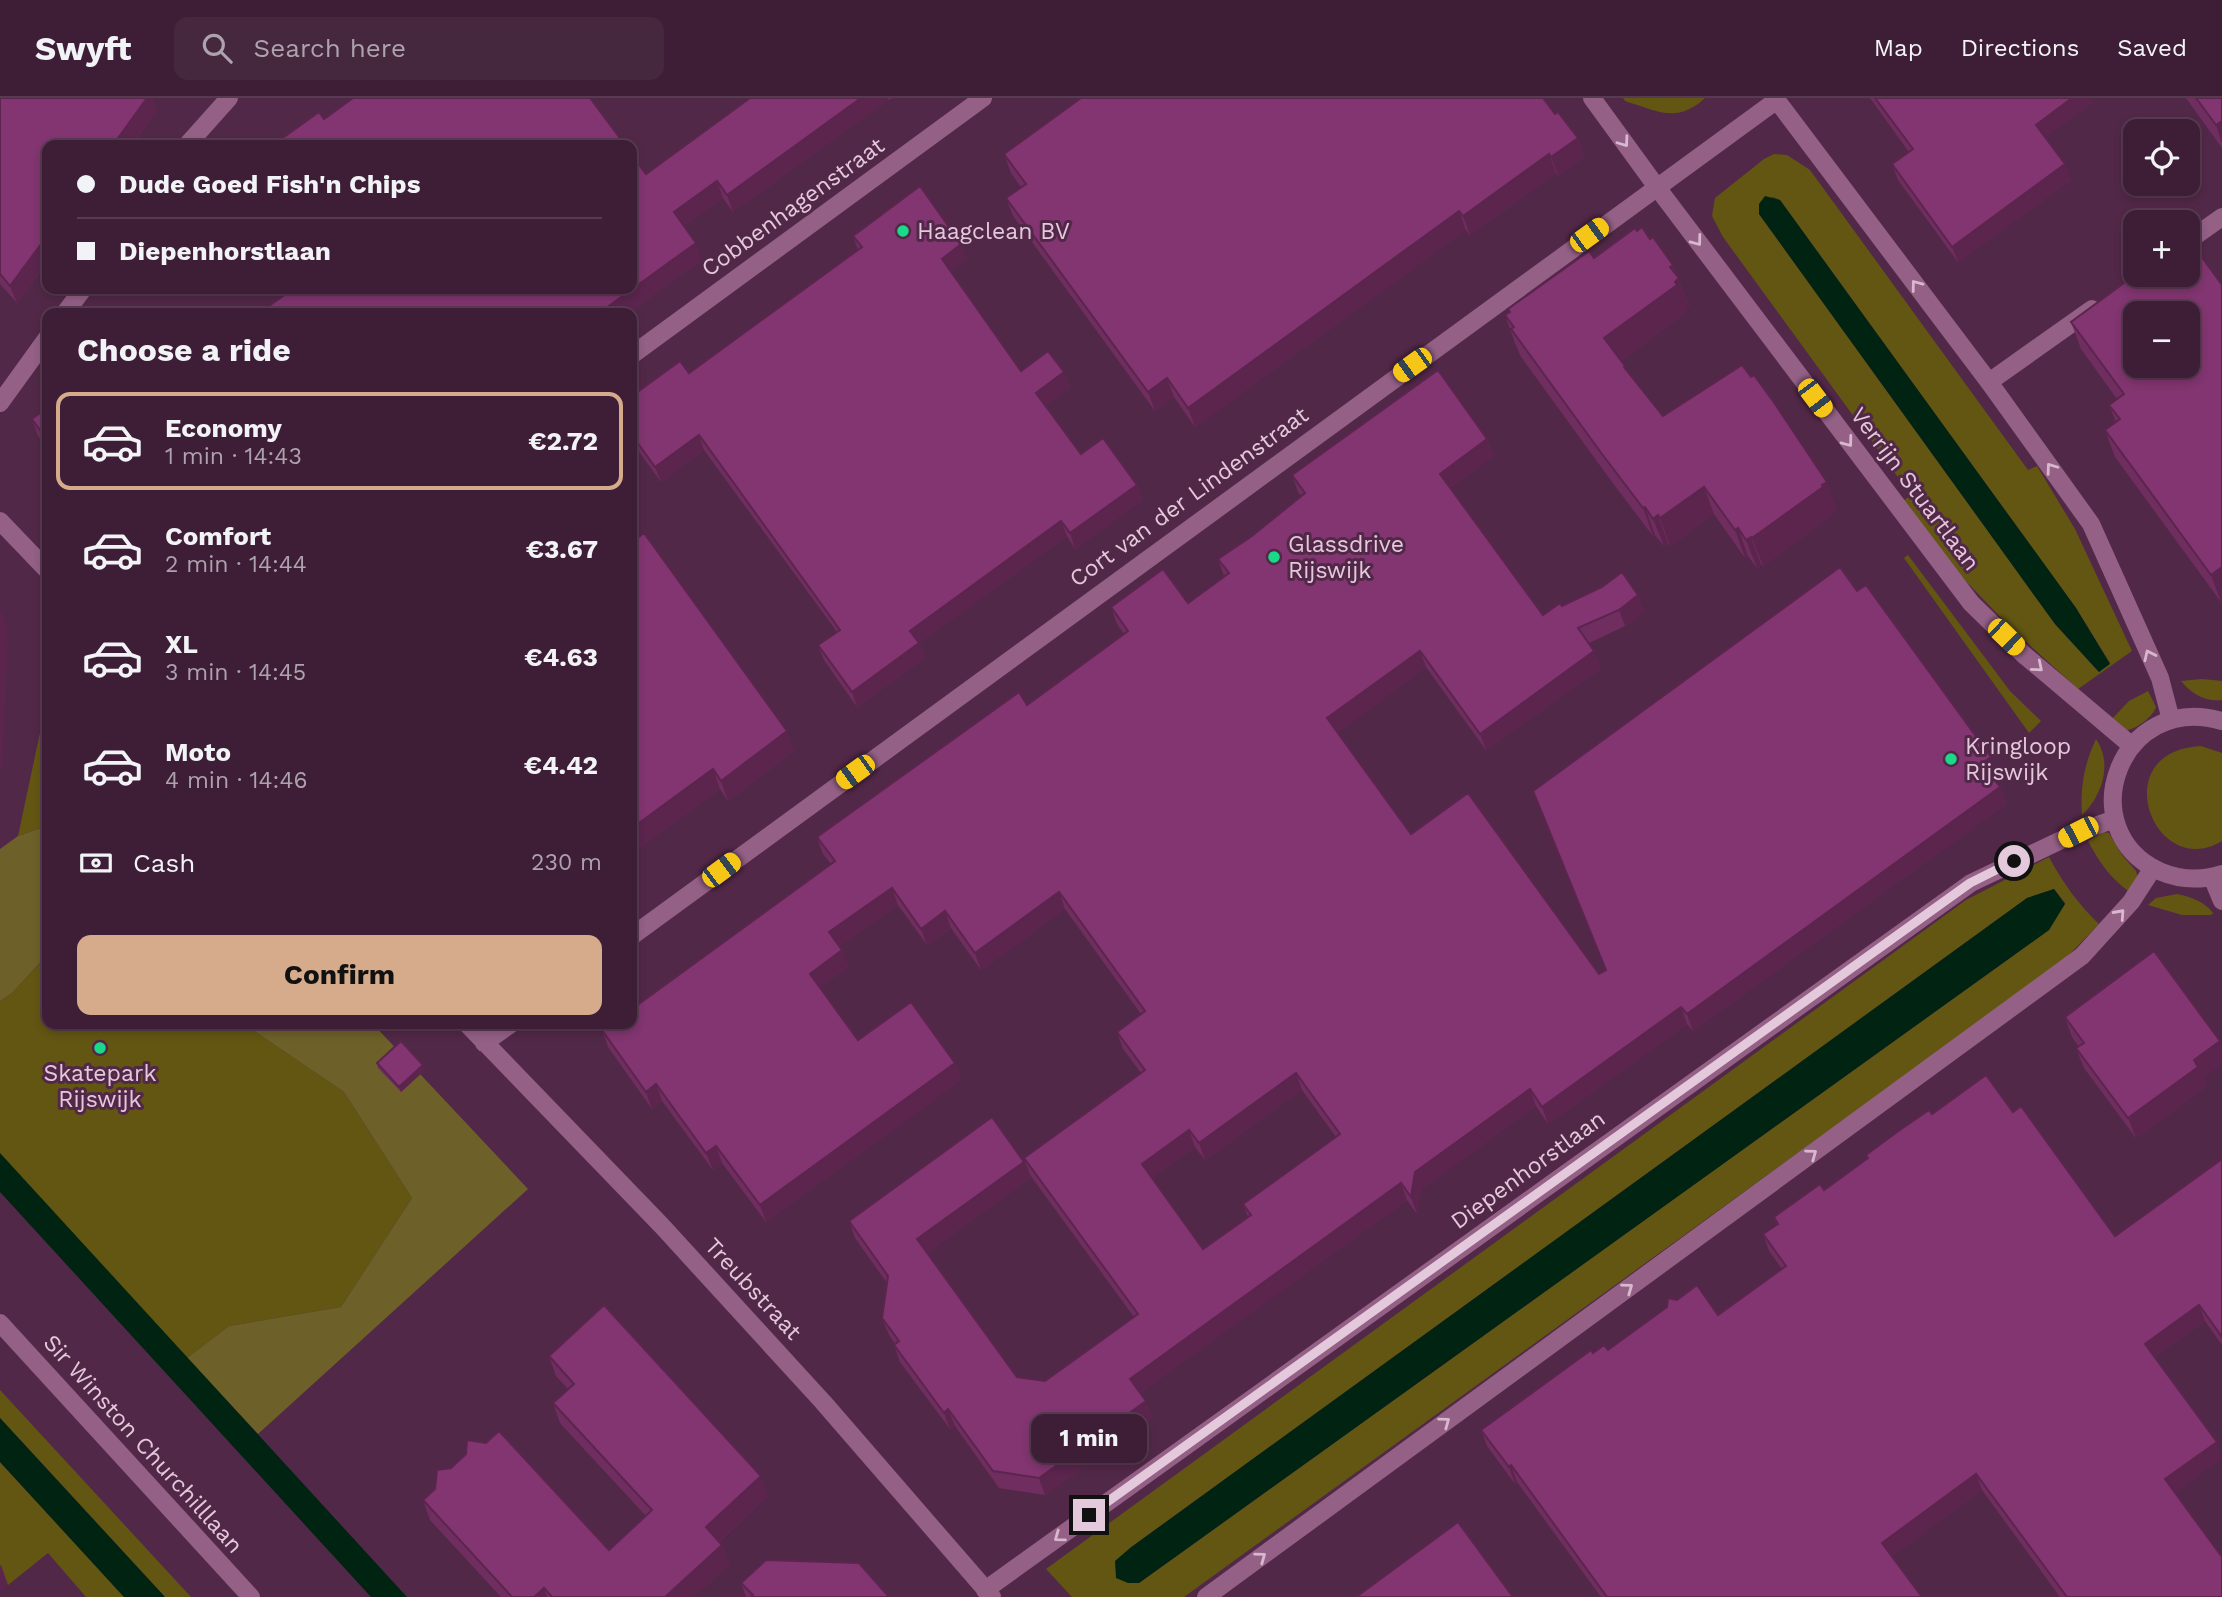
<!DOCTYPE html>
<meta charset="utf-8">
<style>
:root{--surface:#3e1e36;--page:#45273e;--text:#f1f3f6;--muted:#ada2ad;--line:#573c51;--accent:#d6ab8b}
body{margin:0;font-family:"Work Sans",sans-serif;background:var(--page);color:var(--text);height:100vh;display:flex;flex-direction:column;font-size:26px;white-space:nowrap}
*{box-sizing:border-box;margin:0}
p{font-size:23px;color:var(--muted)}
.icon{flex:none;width:38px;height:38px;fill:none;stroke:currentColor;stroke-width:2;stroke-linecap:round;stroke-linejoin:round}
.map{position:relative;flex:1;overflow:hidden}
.sheet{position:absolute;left:42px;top:210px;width:595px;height:721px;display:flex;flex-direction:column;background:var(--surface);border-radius:14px;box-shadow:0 4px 10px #0003,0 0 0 2px var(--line)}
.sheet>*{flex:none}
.top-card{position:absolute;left:42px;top:42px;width:595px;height:154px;border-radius:14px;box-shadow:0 4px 10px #0003,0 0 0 2px var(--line);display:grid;align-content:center;height:154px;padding:0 35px;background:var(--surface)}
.tools{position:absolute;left:2123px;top:21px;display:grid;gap:14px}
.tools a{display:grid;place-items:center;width:77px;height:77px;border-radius:14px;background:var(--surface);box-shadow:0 4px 10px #0003,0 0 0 2px var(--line);font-size:35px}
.end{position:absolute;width:32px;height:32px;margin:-16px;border:9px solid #e4c8db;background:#111;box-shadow:0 0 0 4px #111}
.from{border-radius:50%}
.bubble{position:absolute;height:49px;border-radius:14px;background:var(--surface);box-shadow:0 4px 10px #0003,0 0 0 2px var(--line);font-size:23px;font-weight:700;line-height:49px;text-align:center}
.car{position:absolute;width:21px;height:42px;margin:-21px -10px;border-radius:9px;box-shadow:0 0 5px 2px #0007;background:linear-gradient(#f5c518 24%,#345 0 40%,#f5c518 0 76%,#345 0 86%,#f5c518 0)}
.top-card b{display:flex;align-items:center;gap:24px;height:66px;font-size:26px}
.top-card b+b{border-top:2px solid var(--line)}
.top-card i{width:18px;height:18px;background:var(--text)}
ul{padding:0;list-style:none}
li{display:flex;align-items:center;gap:21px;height:98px;margin:0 14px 10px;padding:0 21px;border:4px solid transparent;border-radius:14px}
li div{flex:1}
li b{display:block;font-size:26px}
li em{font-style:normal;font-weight:700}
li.on{border-color:var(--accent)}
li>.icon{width:63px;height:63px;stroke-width:1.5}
h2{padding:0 35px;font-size:32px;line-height:84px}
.pay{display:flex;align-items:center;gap:18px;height:77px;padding:0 35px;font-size:26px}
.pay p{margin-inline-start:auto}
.cta{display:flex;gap:14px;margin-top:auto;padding:14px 35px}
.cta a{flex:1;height:80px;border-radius:14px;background:var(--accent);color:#111;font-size:28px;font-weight:700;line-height:80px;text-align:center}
header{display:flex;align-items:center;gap:42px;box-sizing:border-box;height:98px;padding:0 35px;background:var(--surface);border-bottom:2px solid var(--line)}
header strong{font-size:33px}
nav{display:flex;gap:38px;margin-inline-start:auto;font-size:24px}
.search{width:490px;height:63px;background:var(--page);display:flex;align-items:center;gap:18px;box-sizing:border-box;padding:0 24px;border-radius:14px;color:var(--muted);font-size:26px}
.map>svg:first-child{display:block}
</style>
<header>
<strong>Swyft</strong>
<div class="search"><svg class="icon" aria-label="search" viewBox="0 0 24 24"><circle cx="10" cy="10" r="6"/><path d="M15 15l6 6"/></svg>Search here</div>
<nav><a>Map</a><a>Directions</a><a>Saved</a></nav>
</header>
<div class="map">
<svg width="2222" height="1499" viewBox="0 0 2222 1499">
<rect width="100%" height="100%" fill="#522848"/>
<!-- green -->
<path fill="#635613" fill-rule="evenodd" d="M1623,0h82c-28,26 -48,13 -80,3z
M1774,56l13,1 23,15 218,300 9,-4 38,63 57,122 -54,38 -66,-60 -52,-54 -57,-74 8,-6 -188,-258 -11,-21 3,-18 49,-39zM1773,99l7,3 296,408 34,55 -11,9 -44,-48 -296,-410v-10z
M1908,457l102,136 31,30 -12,12 -125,-175z
M2202,581l20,2v19c-17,2 -30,-6 -41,-19z
M2148,593l8,16c-3,10 -22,24 -31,23l-13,-11 17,-18z
M47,602v126l-29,10z
M2096,641c17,25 6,57 -14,76 -2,-28 2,-50 14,-76z
M2201,648l21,7v88c-68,41 -118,-90 -21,-95z
M2103,734l6,1 13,22 14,16 2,7 -10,13c-19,-15 -29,-29 -40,-50z
M2049,759c14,26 29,47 50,67l-36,37 -879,636h-112l-26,-28 920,-669zM2054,791l11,14 -16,27 -910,653 -9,-35 897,-650z
M2177,796c14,3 27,7 36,19l-2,2h-29l-34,-10 8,-7z
M47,857v69h197l100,68 68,106 -71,109 -112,19 -42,32 -187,-204v-153l12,-8z
M0,1292l191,207h-26l-165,-179z
M0,1364l124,135h-38l-38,-44 -40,32 -8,-9z"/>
<!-- forest -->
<path fill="#6d6129" d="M47,728v129l-35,38 -12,8v-152l18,-13z
M244,926h129l155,165 -270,245 -71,-76 42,-32 112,-19 71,-109 -68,-106z"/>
<!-- water -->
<path fill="#012312" d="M1765,98l15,4 296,408 34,56 -11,8 -44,-48 -296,-410v-10z
M2054,791l11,15 -16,26 -910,653h-11l-12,-5 -1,-17 15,-13 897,-650z
M0,1055l407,444h-36l-371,-405z
M0,1320l165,179h-41l-124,-135z"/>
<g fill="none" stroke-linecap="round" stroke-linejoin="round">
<!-- minor -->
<path stroke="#946086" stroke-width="18" d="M1592,0l64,88 315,417 52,51 109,92
M1775,0l214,284 102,142 69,154 11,42
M187,47l42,-47
M2188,143l34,-24
M65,215l18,-24
M632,257l351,-257
M1989,284l103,-73
M0,305l47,-65
M0,423l47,49
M2222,623c-102,-30 -152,108 -63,150 21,9 42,10 63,3
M2212,779l10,24
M632,838l1145,-836
M467,926l195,202 161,176 169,195
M484,945l27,-19
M0,1225l251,274
M985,1492l986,-707 107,-51 37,-13
M1206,1499l876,-641 49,-54 22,-34"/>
</g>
<!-- wall -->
<path fill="#702e60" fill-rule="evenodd" d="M0,0l157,12 -140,193 -17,-19z
M750,0h143l-5,2 -155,112 -10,-14 -39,28 18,34 -74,53h-369l387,-139z
M1870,0h220l2,5 -47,34 26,43 -113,82 -60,-82 -6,-16 17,-12z
M2186,0h36v50z
M1555,16l23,24 6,19 -26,19 -2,-3 -86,62 -4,-5 -271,197 -21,-30 -19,14 -142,-195 -7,-18 15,-11 -10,-14 -7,-19z
M1637,133l13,8 23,26 16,41 -4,3 2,3 -66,49 4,5 2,6 36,44 174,93 -4,3v3l-70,51 -2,-2 -4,4 -9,-12 -3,2 -31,-44 -44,32 -2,-3 -4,3 -9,-11 -2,1 -41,-54 -91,-125 -6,-14 -10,-28 4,-3 -1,-3z
M853,138l114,23 -17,12 71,100 43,1 6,16 -25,17 36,49 56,31 5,15 -67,49 -8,-13 -148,107 6,15 -68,49 -33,-47 -6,-15 19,-13 -133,-182 -43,32 -29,-40v-46l57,-23 169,-123z
M2222,187l-1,317 -106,-145 -10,-27 11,-8 -7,-17 8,-6 -36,-50 -10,-27z
M47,310v41l-9,-13 -6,-17z
M1487,341l7,17 -44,32 93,127 19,-9 76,-11 6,17 -19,14 -36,17 12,25 -115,82 -60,-83 -88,65 73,102 188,140 7,-4 -73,-179 464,-17 -5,3 8,10 6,17 -313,227 -6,-7 -139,100 -12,-18 -115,83 -4,25 -10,-14 -267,193 12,25 -107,77 -46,-7 -44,-62 -5,3 -50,-67 -6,-17 1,-1 -6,-9 -7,-17 5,-35 -32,-45 -6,-17 175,-59 6,16 -103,75 90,124 28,4 89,-64 -104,-142 -6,-17 117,-85 -18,-24 -6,-17 24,-18 -76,-105 -84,61 -30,-42 -24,17 -29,-40 -58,41 2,4 6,17 -28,20 38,53 97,23 6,17 -195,142 -44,-59 -9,7 -51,-69 -10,8 -44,-62 -6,-17 229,-166 -8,-10 -6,-17 210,-132 97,-71 -7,-10 -6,-17 77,-4 36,-27 -6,-17 34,-23 50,-40 -4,-4 -6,-17zM1302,992l34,47 -93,67 5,13 -45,32 -51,-71 43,-31 10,13z
M632,444l162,209 -66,50 -8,-12 -88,64z
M2065,919l138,62 3,8 -70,51 -52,-70 -8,-20 3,-1 -7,-10z
M377,965l48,7 -24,22 -23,-24z
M2013,1014l102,124 107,-77v186l-17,-24 -50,36 20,136 47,104h-162l-78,-107 -90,66 30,41h-321l-84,-115 -2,2 -28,-38 -6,-16 112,-77 15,-3 110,-35 64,-46 -13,-18 -6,-17 14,-9 -3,-8 50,-27 43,-31 -1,-4 66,-41z
M549,1258l219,140 -49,46 3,3 7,20 -36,32h-192l-71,-77 -7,-20 186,50 37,-34 -86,-93 -7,-20 15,-14 -12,-13z
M741,1485l148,14h-143z"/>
<!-- shaded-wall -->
<path fill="#5b254e" d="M147,0h6l4,12 -26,35h-18z
M861,0h27v2l-155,112 -6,-17z
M2072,0h18l2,5 -50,37 -6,-15z
M2222,23v22l-6,-18z
M1578,40l6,19 -26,19 -7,-19z
M1549,56l7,19 -86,62 -7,-19z
M2065,66l6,16 -113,82 -6,-15z
M717,83l6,17 -43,31 -6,-17z
M1459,113l7,19 -271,197 -7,-19z
M47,138v25l-30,42 -7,-17z
M696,145l6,17 -74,53h-29z
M961,146l6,15 -20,15 -5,-15z
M1673,167l16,41 -4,3 2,3 -73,54 -10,-28z
M1064,274l6,16 -28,20 -6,-15z
M1167,280l7,19 -19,14 -7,-19z
M699,337l5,15 -43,32 -6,-15z
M1487,341l7,17 -48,35 -6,-17z
M1827,384l10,27 -4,3v3l-70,51 -11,-28z
M1137,387l5,15 -67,49 -5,-16z
M1704,389l10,27 -44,32 -10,-28z
M1645,409l10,28 -2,1 -10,-28z
M1658,417l10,28 -4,3 -11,-27z
M1061,423l6,15 -148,107 6,15 -68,49 -5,-15 58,-61z
M1738,430l10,28 -3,2 -10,-28z
M1751,439l10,27 -4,4 -11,-28z
M2222,469v34l-1,1 -10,-27z
M1638,497l6,17 -19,14 -6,-16z
M0,510l4,11 4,18 -6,136 -2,-6z
M1420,553l6,16 -92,68 -7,-17z
M1594,553l7,17 -115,82 -6,-16z
M787,633l7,20 -66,50 -7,-20z
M1991,659l6,17 -9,6 -6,-17z
M713,671l7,20 -88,64v-25z
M2000,689l6,17 -313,227 -6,-17z
M892,790l6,17 -62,44 -7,-17z
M1059,794l6,17 -84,61 -6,-17z
M945,813l6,17 -24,17 -6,-16z
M842,852l6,17 -32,23 -6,-16z
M1681,909l6,17 -139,100 -6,-17z
M2220,943l2,6v18l-19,14 3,8 -70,51 -8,-20 66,-58z
M955,965l6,17 -195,142 -6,-17z
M423,967l2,5 -24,22 -2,-5z
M1296,975l6,17 -97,70 -6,-17z
M656,986l6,17 -10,8 -6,-17z
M1530,991l6,17 -115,83 -4,25 -6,-17 4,-25z
M1189,1032l6,17 -47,34 -6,-17z
M716,1048l6,17 -9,7 -7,-17z
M1024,1064l6,16 -107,78 -6,-17z
M1401,1085l6,17 -271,196 -6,-17z
M2199,1207l6,16 -54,39 -6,-16z
M1146,1303l6,17 -107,77 -6,-17z
M948,1311l7,17 -5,3 -6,-16z
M2217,1344l5,13v4l-51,37 -6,-17z
M1511,1367l6,17 -2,2 -6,-17z
M1976,1376l6,16 -94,69 -6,-16z
M761,1378l7,20 -55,51 -7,-20z
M722,1447l7,20 -36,32h-28z
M1,1467l7,20 -8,7v-26z
M544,1490l3,9h-13z"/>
<!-- building -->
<path fill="#823570" stroke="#5b254e" stroke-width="2" fill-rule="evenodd" d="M0,0h147l-34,47h-66v91l-37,50 -10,-12z
M353,0h237l35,47h-352l46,-33 5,7z
M750,0h111l-134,97 -10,-14 -43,31 22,31 -97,70h-340l34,-24h339v-134l14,19z
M1081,0h462l12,16 3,-2 20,26 -27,19 -2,-3 -86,62 -4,-5 -271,197 -21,-30 -19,14 -142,-194 20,-14 -22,-30z
M1875,0h197l-36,27 29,39 -113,83 -60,-83 21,-15z
M2196,0h26v23l-6,4z
M920,88l41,58 -19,15 79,112 27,-20 16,21 -28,21 45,61 22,-16 34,47 -67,48 -9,-12 -151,110 9,12 -67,49 -34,-47 22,-15 -141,-195 -44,32 -23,-32v-39l48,-35 9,12 173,-126 -9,-11z
M1642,129l8,12 3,-2 20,28 -3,2 9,11 -4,4 2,3 -73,53 21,28 -1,1 39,49 79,-51 9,12 3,-2 21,29 52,78 -5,3 1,2 -71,51 -1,-1 -5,3 -8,-12 -3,2 -31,-43 -44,31 -2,-3 -5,4 -8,-12 -2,1 -41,-54 -91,-125 3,-2 -9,-12 5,-3 -2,-3 81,-58 5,7 41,-30 2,3z
M2188,140l34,47v282l-11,8 -106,-145 15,-11 -11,-14 15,-11 -53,-72 64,-47h53zM2135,215h53v53h-53z
M1438,272l49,69 -47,35 103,141 17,-12 2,3 40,-19 20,-15 16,23 -19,15 -41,18 16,23 -114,83 -60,-83 -93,67 84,116 57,-41 131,181 7,-4 -73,-179 307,-224 17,24 9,-6 125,172 -9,6 18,24 -313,227 -6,-7 -139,100 -12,-18 -115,83 -4,25 -10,-14 -271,196 16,22 -107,77 -46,-7 -45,-62 -4,4 -50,-68 5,-4 -17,-23 6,-42 -39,-55 143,-104 32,45 -107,77 100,138 28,4 93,-67 -114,-156 121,-88 -28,-38 28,-21 -86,-119 -84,61 -30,-42 -24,18 -29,-41 -63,44 13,18 -32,24 48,66 53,-38 44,61 -195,142 -44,-59 -10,7 -50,-69 -10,8 -44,-62 9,-6h21v-15l203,-148 -18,-24 202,-145 8,13 101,-74 -17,-24 52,-38 25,34 41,-30 -11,-14 34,-23 53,-43 -13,-18zM1296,975l44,61 -97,70 8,11 -48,34 -61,-85 47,-34 10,13z
M47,310v32l-15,-21z
M644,435l143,198 -66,50 -8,-12 -81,59v-286z
M2154,853l66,90 -26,19 4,7 -70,51 -52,-70 8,-5 -19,-26z
M401,943l22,24 -24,22 -22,-24z
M1986,977l27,37 8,-6 94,130 107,-77v178l-23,-32 -54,39 72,98 -52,37 57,78v40h-155l-91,-123 -94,69 40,54h-315l-96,-132 -2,2 -28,-37 110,-80 2,3 11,-8 4,5 59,-43 1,-9 9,2 20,-15 21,30 68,-49 -23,-32 15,-10 -4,-7 46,-33 4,6 44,-32 -2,-3 31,-23 32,-22 3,4z
M604,1207l157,171 -55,51 16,18 -57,52h-113l-8,-9 -10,9h-22l-89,-97 12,-11 2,-19 14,-2 15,-14 1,-14 19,3 13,-12 110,119 43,-40 -99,-107 21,-19 -25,-28z
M1458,1424l55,75h-157z
M766,1462l93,3 30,34h-138l2,-2 -12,-12z"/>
<!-- one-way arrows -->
<defs><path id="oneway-chevron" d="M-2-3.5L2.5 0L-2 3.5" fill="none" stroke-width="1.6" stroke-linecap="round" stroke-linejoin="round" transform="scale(1.75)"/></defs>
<g stroke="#d8b8ce">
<use href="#oneway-chevron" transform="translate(1624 44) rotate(54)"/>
<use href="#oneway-chevron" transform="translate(1697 143) rotate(53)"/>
<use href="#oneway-chevron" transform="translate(1916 187) rotate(-127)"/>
<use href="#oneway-chevron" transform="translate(1848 344) rotate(53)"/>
<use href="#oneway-chevron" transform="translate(2051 370) rotate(-126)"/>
<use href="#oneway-chevron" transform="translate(2149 557) rotate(-115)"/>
<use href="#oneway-chevron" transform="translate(2038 569) rotate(40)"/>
<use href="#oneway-chevron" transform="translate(2120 816) rotate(-48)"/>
<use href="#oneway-chevron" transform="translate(1812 1056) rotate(-36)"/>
<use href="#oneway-chevron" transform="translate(1628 1190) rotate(-36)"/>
<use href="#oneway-chevron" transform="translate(1445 1324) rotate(-36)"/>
<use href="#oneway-chevron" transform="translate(1059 1439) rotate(144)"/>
<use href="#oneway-chevron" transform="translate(1261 1459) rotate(-36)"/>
</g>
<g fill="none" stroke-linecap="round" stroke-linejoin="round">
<!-- route -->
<path stroke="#e4c8db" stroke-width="9" d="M1089,1417l881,-632 44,-22"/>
</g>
<!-- markers -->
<g fill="#1ad988" stroke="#522848" stroke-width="2.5">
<circle cx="903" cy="133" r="7"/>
<circle cx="1274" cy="459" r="7"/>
<circle cx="1951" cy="661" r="7"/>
<circle cx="100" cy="950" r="7"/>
</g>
<g text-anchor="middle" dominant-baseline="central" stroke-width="6" stroke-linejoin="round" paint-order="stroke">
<!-- street labels -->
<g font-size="23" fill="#e4c8db" stroke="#522848">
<text transform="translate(793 109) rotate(-36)">Cobbenhagenstraat</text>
<text transform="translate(1915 391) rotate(53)">Verrijn Stuartlaan</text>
<text transform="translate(1189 399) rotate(-36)">Cort van der Lindenstraat</text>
<text transform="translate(1528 1072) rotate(-36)">Diepenhorstlaan</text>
<text transform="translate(753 1191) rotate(47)">Treubstraat</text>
<text transform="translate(143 1346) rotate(48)">Sir Winston Churchilllaan</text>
</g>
<!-- poi labels -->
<g font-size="23" fill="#e4c8db" stroke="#522848" text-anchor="start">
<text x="917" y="133">Haagclean BV</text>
<text x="1288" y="446">Glassdrive<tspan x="1288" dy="26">Rijswijk</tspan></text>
<text x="1965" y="648">Kringloop<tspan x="1965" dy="26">Rijswijk</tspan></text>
<text x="100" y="975" text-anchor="middle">Skatepark<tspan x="100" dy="26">Rijswijk</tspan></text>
</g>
</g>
</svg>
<div class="tools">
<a><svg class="icon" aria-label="locate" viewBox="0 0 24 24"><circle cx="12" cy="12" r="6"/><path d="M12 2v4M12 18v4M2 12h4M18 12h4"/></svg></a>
<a>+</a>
<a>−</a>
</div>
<i class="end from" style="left:2014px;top:763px"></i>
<i class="end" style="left:1089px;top:1417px"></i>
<div class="bubble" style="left:1031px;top:1316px;width:116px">1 min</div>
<i class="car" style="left:1589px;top:137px;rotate:54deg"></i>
<i class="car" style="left:1412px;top:267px;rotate:234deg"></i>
<i class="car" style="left:1815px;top:300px;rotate:143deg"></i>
<i class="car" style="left:2006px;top:539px;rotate:134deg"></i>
<i class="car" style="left:855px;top:674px;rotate:234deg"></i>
<i class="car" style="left:2078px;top:734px;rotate:243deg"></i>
<i class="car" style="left:721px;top:772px;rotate:53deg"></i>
<div class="top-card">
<b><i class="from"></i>Dude Goed Fish'n Chips</b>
<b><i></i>Diepenhorstlaan</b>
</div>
<section class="sheet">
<h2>Choose a ride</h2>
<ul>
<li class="on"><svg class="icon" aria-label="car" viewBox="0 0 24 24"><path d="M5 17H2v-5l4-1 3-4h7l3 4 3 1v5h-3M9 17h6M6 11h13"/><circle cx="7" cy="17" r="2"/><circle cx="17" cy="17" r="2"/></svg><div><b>Economy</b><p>1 min · 14:43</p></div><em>€2.72</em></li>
<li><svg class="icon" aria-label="car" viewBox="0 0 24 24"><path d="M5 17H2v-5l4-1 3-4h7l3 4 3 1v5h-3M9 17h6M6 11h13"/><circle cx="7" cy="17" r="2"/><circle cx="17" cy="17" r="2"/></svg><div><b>Comfort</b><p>2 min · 14:44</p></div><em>€3.67</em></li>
<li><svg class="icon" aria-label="car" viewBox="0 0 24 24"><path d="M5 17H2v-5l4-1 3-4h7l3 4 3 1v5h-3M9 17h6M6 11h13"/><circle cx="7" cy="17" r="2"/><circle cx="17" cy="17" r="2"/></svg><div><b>XL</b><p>3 min · 14:45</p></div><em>€4.63</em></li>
<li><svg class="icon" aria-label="car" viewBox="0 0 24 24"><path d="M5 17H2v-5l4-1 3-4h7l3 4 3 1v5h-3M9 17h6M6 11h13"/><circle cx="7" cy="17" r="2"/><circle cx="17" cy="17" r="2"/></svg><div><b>Moto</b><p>4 min · 14:46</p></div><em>€4.42</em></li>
</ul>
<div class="pay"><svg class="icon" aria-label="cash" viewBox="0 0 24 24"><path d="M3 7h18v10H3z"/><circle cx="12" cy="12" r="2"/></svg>Cash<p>230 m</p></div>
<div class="cta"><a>Confirm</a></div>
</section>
</div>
